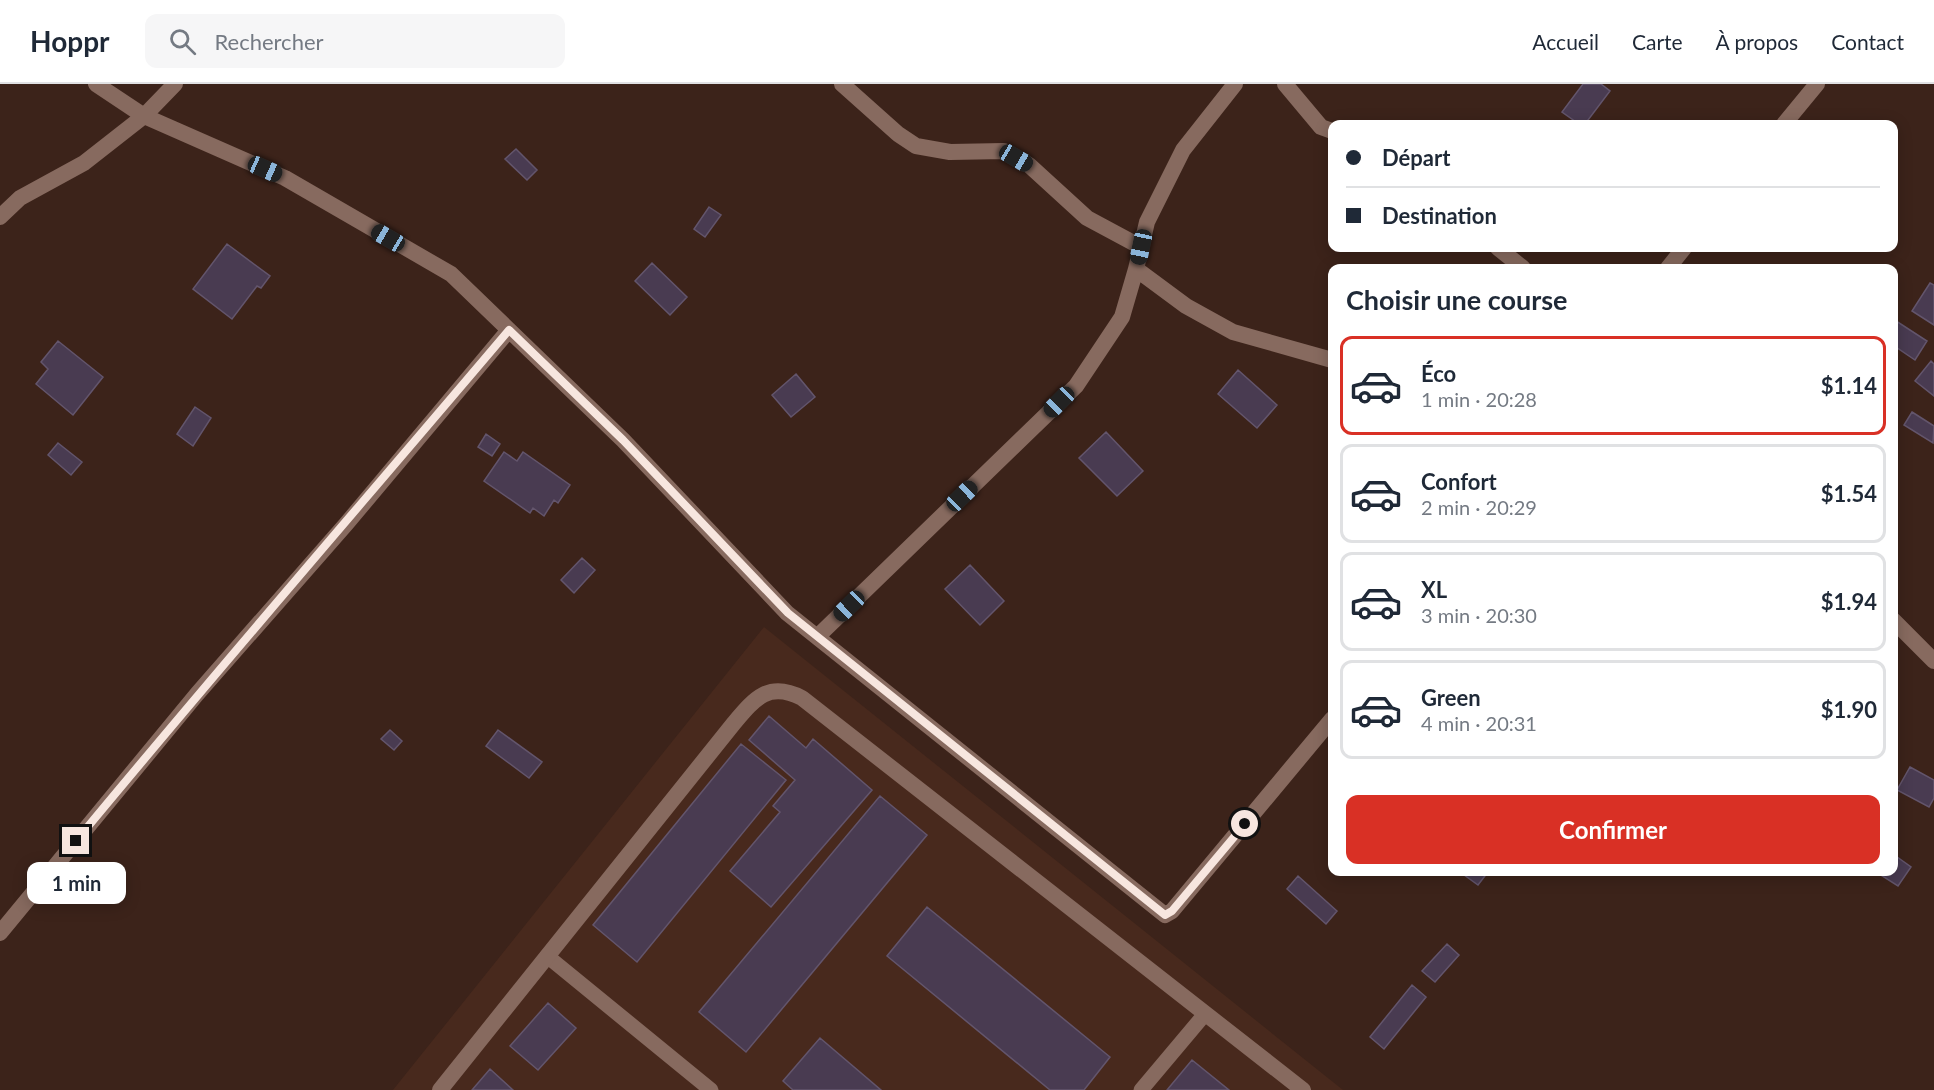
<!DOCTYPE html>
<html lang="fr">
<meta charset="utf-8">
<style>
:root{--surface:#fff;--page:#f6f6f7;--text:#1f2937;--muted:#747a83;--line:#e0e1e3;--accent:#d93025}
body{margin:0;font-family:Lato,sans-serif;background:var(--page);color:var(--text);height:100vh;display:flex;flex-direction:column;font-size:22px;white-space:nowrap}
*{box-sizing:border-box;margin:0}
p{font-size:20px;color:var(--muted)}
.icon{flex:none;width:33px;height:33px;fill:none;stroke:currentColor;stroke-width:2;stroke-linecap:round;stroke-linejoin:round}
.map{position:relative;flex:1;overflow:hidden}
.drawer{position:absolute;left:1328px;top:180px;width:570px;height:612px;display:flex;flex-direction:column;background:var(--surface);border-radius:12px;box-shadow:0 3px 15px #0003}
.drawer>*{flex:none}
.guide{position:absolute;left:1328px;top:36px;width:570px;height:132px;border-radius:12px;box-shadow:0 3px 15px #0003;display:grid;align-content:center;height:132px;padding:0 18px;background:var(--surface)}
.end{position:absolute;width:27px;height:27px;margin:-14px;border:8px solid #f7e6df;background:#111;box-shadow:0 0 0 3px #111}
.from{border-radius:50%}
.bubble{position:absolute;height:42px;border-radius:12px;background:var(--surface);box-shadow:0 3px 15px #0003;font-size:20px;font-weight:700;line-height:42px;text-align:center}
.car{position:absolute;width:18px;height:36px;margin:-18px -9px;border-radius:8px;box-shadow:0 0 4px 2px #0007;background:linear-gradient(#222 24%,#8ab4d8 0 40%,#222 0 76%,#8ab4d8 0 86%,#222 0)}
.guide b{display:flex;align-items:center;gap:21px;height:57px;font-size:22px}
.guide b+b{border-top:2px solid var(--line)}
.guide i{width:15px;height:15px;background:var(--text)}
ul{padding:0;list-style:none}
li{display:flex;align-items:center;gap:18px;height:99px;margin:0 12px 9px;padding:0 6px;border:3px solid var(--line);border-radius:12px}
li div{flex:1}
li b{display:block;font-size:22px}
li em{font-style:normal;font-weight:700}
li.selected{border-color:var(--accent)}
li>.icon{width:54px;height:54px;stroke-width:1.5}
h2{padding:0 18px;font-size:27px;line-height:72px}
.cta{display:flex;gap:12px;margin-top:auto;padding:12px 18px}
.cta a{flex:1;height:69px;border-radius:12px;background:var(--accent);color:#fff;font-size:24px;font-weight:700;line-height:69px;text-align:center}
header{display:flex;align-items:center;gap:36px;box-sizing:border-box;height:84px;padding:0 30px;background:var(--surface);border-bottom:2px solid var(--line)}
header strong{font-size:28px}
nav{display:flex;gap:33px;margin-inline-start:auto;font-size:21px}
.search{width:420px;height:54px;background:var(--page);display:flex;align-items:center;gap:15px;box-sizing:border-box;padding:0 21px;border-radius:12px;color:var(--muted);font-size:22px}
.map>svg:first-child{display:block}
</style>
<header>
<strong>Hoppr</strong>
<div class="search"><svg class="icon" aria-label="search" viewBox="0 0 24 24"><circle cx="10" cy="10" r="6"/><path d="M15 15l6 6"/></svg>Rechercher</div>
<nav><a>Accueil</a><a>Carte</a><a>À propos</a><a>Contact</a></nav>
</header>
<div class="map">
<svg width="1934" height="1006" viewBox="0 0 1934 1006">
<rect width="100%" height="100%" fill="#3c231a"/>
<!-- built -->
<path fill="#48291d" d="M764,543l579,463h-950z"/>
<!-- building -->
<path fill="#493b51" stroke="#63556c" stroke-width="1.5" d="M1583,0h18l9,7 -25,33h-6l-17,-12z
M516,65l21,21 -10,10 -22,-21z
M709,123l12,8 -16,22 -11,-8z
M227,160l43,32 -9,12 -4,-2 -25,33 -39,-30z
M652,179l35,34 -17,18 -35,-34z
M1930,199l4,2v40l-22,-14z
M1893,235l34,22 -12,19 -22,-15z
M58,257l45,36 -30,38 -37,-31 12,-15 -7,-7z
M1931,277l3,3v32l-19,-15z
M1238,286l39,35 -20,23 -39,-34z
M796,290l19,23 -24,20 -19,-22z
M195,323l16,11 -18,28 -16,-12z
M1912,328l22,14 -1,17 -29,-18z
M1106,348l37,39 -26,25 -38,-38z
M486,350l14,10 -8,12 -14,-9z
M58,359l24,19 -11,13 -23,-20z
M504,368l13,9 6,-9 47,33 -12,18 -4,-3 -10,16 -11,-8 -3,5 -46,-32z
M582,474l13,12 -21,23 -13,-13z
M970,481l34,36 -24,24 -35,-36z
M769,632l37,32 7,-9 59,51 -101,117 -41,-36 50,-59 -7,-6 22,-26 -46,-40z
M390,646l12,11 -8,9 -13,-11z
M498,646l44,32 -13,16 -43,-32z
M741,660l45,36 -149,182 -44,-37z
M1910,683l24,13v18l-5,9 -32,-17z
M880,712l47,39 -181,217 -47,-40z
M1893,770l18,13 -13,19 -22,-14h17z
M1460,788h28l-10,13z
M1298,792l39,35 -11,13 -39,-35z
M927,823l183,150 -26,33h-34l-163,-134z
M1447,860l12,11 -24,27 -13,-11z
M1412,901l14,12 -42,52 -14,-12z
M548,919l28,25 -38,42 -28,-24z
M820,954l61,52h-88l-10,-9z
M1192,976l37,30h-62z
M490,985l23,21h-41z"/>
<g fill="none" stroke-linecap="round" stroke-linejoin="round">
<!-- service -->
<path stroke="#876a5f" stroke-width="15" d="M547,872l164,134
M1141,1006l64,-76"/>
<!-- minor -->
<path stroke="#876a5f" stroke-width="16" d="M96,0l48,32 141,62 166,96 172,166 164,173 378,302 7,-4 160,-192
M842,0l56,50 18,12 34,6 54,-1 25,14 58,53 54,29
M1285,0l36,43 11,4
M1784,40l33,-40
M0,133l20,-19 64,-35 60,-47 31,-32
M1498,164l25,20
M1668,184l16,-20
M1136,185l50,37 47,26 99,28
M1893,536l41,41
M817,553l259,-251 46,-69 14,-48 11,-47 36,-72 52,-66
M0,849l197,-239 150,-171 162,-193
M440,1006l294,-367c21,-25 35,-42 68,-25l501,392"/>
</g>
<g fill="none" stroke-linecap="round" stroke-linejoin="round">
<!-- route -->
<path stroke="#f7e6df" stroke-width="8" d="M76,757c142,-172 289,-341 433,-511l114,110 165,173 377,302 7,-4 73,-87"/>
</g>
</svg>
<i class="end from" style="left:1245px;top:740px"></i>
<i class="end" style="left:76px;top:757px"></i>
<div class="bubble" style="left:27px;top:778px;width:99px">1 min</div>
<i class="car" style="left:1016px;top:74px;rotate:120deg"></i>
<i class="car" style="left:265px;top:85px;rotate:114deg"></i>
<i class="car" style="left:388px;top:154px;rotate:300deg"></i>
<i class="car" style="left:1141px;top:163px;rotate:192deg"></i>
<i class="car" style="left:1059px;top:318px;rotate:225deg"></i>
<i class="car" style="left:962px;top:412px;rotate:46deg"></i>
<i class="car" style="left:849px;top:522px;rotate:226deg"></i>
<div class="guide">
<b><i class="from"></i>Départ</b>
<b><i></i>Destination</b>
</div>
<section class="drawer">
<h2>Choisir une course</h2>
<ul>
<li class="selected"><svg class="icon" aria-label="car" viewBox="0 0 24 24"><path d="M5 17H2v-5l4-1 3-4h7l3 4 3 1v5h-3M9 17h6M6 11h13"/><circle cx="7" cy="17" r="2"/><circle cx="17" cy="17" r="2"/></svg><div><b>Éco</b><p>1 min · 20:28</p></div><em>$1.14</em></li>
<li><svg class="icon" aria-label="car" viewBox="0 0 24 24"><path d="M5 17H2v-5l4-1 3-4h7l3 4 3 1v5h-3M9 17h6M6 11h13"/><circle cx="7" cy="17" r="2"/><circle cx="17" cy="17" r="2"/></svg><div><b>Confort</b><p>2 min · 20:29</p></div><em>$1.54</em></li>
<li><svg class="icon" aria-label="car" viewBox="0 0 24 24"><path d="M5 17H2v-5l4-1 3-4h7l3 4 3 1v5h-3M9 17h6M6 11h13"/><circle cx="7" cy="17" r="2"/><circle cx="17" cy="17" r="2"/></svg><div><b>XL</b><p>3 min · 20:30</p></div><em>$1.94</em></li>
<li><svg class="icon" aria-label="car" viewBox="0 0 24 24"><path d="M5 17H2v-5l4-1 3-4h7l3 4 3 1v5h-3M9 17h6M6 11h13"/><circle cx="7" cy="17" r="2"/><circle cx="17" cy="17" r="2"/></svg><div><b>Green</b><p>4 min · 20:31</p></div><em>$1.90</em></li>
</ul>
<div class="cta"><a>Confirmer</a></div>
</section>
</div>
